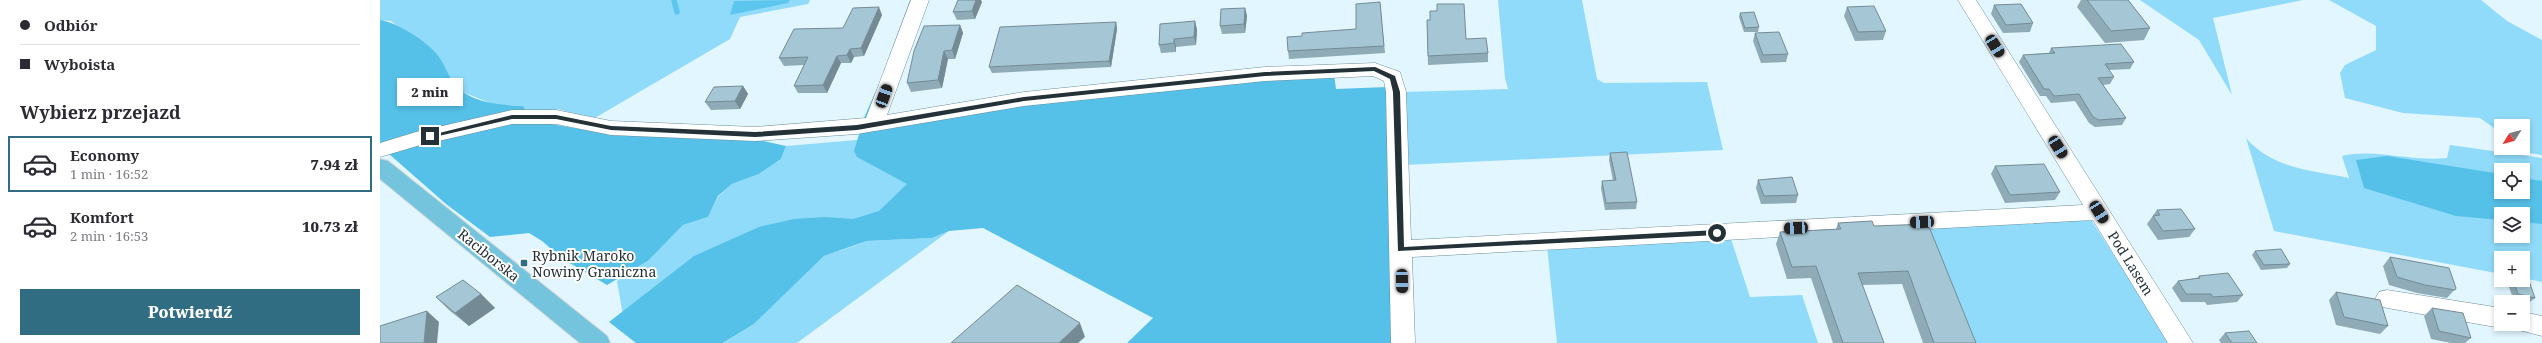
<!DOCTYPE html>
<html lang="pl">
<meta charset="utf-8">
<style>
:root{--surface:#fff;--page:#f2f2f3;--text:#2b2b33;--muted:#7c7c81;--line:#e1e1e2;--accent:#306d83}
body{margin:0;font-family:"Noto Serif",serif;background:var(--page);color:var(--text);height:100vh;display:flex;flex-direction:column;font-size:15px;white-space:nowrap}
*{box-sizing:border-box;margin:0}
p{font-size:13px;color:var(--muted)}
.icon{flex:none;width:22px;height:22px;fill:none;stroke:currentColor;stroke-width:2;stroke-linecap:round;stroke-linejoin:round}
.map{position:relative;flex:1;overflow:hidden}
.details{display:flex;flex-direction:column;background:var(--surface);width:380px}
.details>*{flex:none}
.guide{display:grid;align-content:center;height:88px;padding:0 20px;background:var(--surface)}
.needle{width:26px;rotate:233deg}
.controls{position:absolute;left:2114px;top:119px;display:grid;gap:8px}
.controls a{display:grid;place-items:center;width:36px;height:36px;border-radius:0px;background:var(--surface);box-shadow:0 2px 6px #0003;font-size:20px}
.end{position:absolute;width:18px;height:18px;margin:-9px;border:5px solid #243237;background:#fff;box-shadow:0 0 0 2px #fff}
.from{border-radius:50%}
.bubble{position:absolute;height:28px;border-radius:0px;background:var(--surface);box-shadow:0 2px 6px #0003;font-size:13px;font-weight:800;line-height:28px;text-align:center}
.car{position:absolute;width:12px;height:24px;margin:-12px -6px;border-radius:5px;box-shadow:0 0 3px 1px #0007;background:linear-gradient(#222 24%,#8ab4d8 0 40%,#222 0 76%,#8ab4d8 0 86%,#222 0)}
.guide b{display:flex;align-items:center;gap:14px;height:38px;font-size:15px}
.guide b+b{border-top:1px solid var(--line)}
.guide i{width:10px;height:10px;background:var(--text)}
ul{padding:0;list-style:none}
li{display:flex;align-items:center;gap:12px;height:56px;margin:0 8px 6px;padding:0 12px;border:2px solid transparent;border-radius:0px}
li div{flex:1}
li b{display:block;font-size:15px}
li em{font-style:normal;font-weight:800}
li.active{border-color:var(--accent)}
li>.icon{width:36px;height:36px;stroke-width:1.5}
h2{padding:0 20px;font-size:18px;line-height:48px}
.primary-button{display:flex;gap:8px;margin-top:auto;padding:8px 20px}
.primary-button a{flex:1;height:46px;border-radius:0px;background:var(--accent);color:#fff;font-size:16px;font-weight:800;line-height:46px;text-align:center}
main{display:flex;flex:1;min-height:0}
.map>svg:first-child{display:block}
</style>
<main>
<section class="details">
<div class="guide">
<b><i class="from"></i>Odbiór</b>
<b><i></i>Wyboista</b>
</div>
<h2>Wybierz przejazd</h2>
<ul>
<li class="active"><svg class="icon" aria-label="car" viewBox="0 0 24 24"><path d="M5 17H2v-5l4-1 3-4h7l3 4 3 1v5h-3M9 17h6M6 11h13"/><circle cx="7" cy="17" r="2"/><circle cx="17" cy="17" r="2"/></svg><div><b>Economy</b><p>1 min · 16:52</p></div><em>7.94 zł</em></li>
<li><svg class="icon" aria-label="car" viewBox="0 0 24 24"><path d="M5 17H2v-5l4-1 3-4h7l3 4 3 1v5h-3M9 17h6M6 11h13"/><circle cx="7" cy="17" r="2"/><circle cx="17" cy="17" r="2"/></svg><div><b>Komfort</b><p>2 min · 16:53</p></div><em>10.73 zł</em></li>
</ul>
<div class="primary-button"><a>Potwierdź</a></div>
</section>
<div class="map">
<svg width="2162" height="343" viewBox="0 0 2162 343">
<rect width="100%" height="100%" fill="#e1f6ff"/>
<!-- green -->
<path fill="#90dbfa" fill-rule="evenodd" d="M0,0h430l-2,4 -68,13 -10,22 -137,80 -35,-10 -25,12 -10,-15 -28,-1 -32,-13 -17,-19 -6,-14 -49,-38 -11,-1z
M1118,0h84l15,79 7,4 103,-1 16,68 -318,15 -1,-73 104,-3 -3,-11z
M1760,0h163l-90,18 19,77 -33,-55z
M1949,0h152l26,21 35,19v115l-13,-2 -7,-5 1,-22h-22v7l-21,-15 -77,-5 -58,-15 -5,-25 5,-8 31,-15v-24z
M506,133l21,51 -41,57 66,-3 17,-7 -152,112h-73l30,-19 70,-68 41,-14 -242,73 -6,-34 31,-20 35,-36 25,-8 10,-20 14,-13 27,-10 22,-15 5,-13 71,-6z
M1866,138c27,31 65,32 103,40l-7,-22c32,-8 70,6 105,2l3,-13 92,13v124l-19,-4v-20h-22v16l-227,-43zM2121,170h22v22h-22zM2121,214h22v22h-22z
M1664,220l48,1 78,122h-205l-51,-116z
M1350,236l20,61 52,-2 16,48h-261l-10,-97z"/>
<!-- forest -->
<path fill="#55c1e8" d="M0,20c17,2 52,24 61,40 7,12 10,23 22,32 18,12 39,13 60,14l10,15 59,10 152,6 42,9 -5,13 -22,15 -27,10 -14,12 -10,21 -25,8 -35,36 -41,24 -44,-26 -21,-18 -13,-8 -39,4 -44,-33 -66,-58z
M514,49l-10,79 133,-22 118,-15 199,-17 2,15 51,-2 7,256h-267l26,-25 -170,-90 -34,3 -17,7 -66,3 -42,15 -70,68 -31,19h-87l-27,-21 85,-66 65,-29 35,-8 31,-2 28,2 26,-8 28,-27 -50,-27 -3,-6 10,-33z
M2007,156l114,18v18h22v-14l19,3v43l-19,-2v-8h-22v6l-45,-4 -92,-28 -8,-28z"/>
<!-- water -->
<path fill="#5cc6ee" d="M410,0l-2,3 -58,12 4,-14z"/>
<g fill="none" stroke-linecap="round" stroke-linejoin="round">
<!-- stream -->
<path stroke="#5cc6ee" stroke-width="5.5" d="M294,0l3,12"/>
<!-- minor casing -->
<g stroke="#6e8e9c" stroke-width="1">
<path id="minor" d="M531,0h18l-42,115 137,-23 241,-25 110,-4 25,9 6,20 5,148 672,-35 -125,-205h18l217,343h-25l-75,-123 -681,37 3,86h-24l-5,-251 -2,-11 -11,-5 -108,5 -241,25 -167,28 -102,7 -144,-6 -55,-11h-44l-95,22 -37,11v-14l36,-11 96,-22h44l55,11 144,6 111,-9z
M2007,290l114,18v16h9l-9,4 -114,-20 -8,-2 -4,-7 4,-7z
M2143,312l19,4v20l-27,-7 -3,-5h11z"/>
</g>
<!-- major casing -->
<g stroke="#d3d6d7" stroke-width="2">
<path id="major" d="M0,159l8,2 219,175 3,7h-30l-200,-164z"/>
</g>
<!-- minor -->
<use href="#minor" fill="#fff" fill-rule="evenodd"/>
<!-- major -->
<use href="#major" fill="#73c4dc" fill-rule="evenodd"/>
</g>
<!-- wall -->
<path fill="#8eabb7" d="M1701,0h47l22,28 -6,12 -39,3 -28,-36z
M602,2l-7,17 -18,1 -4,-8z
M1000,2l5,51 -96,6 -1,-8 14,-15 54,-7z
M1614,5l39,18 -3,9 -27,1 -12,-19z
M1467,7l39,24 -3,9 -28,1 -11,-25z
M865,8l2,8 -2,17 -23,1 -2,-8z
M1360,13l19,14 -1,5h-14l-5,-15z
M502,15l-18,41 -10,1 -3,6h-10l-14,30h-29l-4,-7 10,-21 -20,1 -5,-8 64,-30z
M1047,20l39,19 22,14v9l-60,3z
M815,21l2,9 -1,15 -20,2v5l-15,1 -2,-8z
M736,22l1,7 -6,38 -119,6 -3,-6z
M580,25l3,8 -8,26h-7l-6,29 -31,4 -4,-9z
M1375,33l33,21 -2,8 -25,1 -8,-22z
M1671,48l83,14 -4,7 -21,1 5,7 -4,7 -7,1 23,33 -4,7 -27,2 -6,-4 -14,-22 -24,2 -5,-7h-6l-21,-34 4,-7 26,-2z
M363,86l5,8 -8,15 -29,1 -6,-8z
M1230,153l27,49 -1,7 -31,1 -4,-22 1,-7h11l-4,-21z
M1615,166l65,26 -5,8 -50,3 -14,-29z
M1378,180l40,15 -2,8 -35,1 -5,-16z
M1777,210l38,19 -6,8 -31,3 -11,-16z
M1458,223l36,3 102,117h-53l-21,-59 -40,1 22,58h-51l-22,-65 -24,1 -11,-35 4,-12 56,-3z
M1875,251l35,13 -3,4 -26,2 -9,-15z
M2010,257l66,31 -9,10 -30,-5 -28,-8 -6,-19z
M1819,276l44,19 -6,7 -30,3 -2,-3h-24l-9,-14 6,-7 19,-3z
M2129,280h14l12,18 -5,4 -17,-4 -6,-16z
M1956,292l52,34 -8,8 -44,-9 -7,-25z
M101,294l14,14 -26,18 -19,-15 -14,-14z
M2052,308l39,30 -6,5h-14l-20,-4 -7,-23z
M1845,333l32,10h-36l-2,-3z"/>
<!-- shaded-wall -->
<path fill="#748b95" d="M596,0h5l1,2 -7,17 -3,-8z
M499,7l3,8 -18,41 -3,-8z
M865,8l2,8 -2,17 -1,-9z
M815,21l2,9 -1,15 -2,-8z
M736,22l1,7 -6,38 -2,-6z
M580,25l3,8 -8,26 -3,-9z
M794,39l2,8v5l-2,-9z
M470,49l4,8 -3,6 -4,-8z
M564,51l4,8 -6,29 -4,-8z
M457,56l4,7 -14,30 -4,-8z
M363,86l5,8 -8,15 -5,-8z
M101,294l14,14 -26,18 -14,-13z
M47,311l12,11 -2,21h-13z
M700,323l5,14 -7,6h-19z"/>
<!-- building -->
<path fill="#a5c7d5" stroke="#748b95" d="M578,0h18l-4,11 -19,1z
M1707,0h41l22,28 -39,3z
M1000,2l4,44 -96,5 -1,-14 15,-1v-3l54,-4v-25z
M1057,4h27l2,35 20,-1 2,15 -60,3 -1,-36h3v-9h7z
M1641,4l12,19 -27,2 -12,-20z
M1494,6l12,25 -28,1 -11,-25z
M499,7l-18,41 -11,1 -3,6 -10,1 -14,29 -29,1 14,-29 -29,1 15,-29 49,-1 10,-20z
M865,8l-1,16 -24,2 1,-17z
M1374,12l5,15 -14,1 -5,-15z
M815,21l-1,16 -20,2v4l-15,2 1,-21z
M736,22l-7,39 -120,6 11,-40z
M580,25l-8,25 -8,1 -6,29 -31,3 7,-32 10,-25z
M1399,32l9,22 -25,1 -8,-22z
M1741,44l13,18 -29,2 9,13 -16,1 28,40 -27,2 -6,-3 -14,-23 -25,2 -5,-7h-5l-21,-34 32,-2 -4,-5z
M363,86l-8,15 -30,1 9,-15z
M1247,152l10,50 -31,1 -4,-22 14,-1 -6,-27z
M1664,164l16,28 -50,3 -15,-29z
M1412,177l6,18 -34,1 -6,-16z
M1801,209l14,20 -32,2 -10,-15 7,-1 -3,-5z
M1492,221l2,5 54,-2 48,119h-42l-26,-72 -50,2 26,70h-41l-27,-77 -24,1 -12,-35 61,-3 -3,-6z
M1901,249l9,15 -26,1 -9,-14z
M2010,257l59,11 7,20 -1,2 -30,-5 -28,-8z
M1848,273l15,22 -30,2 -2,-3h-25l-8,-13 22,-3 -1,-2z
M83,280l18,14 -26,19 -19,-16z
M2133,280h10l6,1 6,17 -17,-4z
M637,285l63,38 -21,20h-108z
M1956,292l44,8 8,26 -44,-9z
M2052,308l31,5 8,25 -32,-7z
M47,311l-3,32h-44v-17z
M1869,331l8,12h-25l-7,-10z"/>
<!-- route -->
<path fill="#243237" d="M995,67l20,9 5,16 4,155 313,-17 3,3 -3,2 -319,16 -5,-159 -3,-13 -16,-8 -109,5 -241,25 -167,29 -102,7 -144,-7 -55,-11h-44l-82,19 -3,-2 85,-21h44l55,11 144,6 102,-7 167,-28 241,-25z"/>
<!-- markers -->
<rect fill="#306d83" stroke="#fff" stroke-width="1.5" x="140" y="259" width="8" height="8" rx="2"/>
<g text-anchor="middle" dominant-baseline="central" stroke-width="4" stroke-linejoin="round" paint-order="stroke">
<!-- street labels -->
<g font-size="14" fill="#243237" stroke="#fff">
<text transform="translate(109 255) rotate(39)">Raciborska</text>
<text transform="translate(1751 263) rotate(58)">Pod Lasem</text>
</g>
<!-- poi labels -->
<g font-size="14" fill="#243237" stroke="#fff" text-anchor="start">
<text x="152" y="255">Rybnik Maroko<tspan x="152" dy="16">Nowiny Graniczna</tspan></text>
</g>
</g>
</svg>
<div class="controls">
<a><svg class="needle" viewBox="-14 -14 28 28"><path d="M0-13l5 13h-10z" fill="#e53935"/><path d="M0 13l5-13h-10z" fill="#7c7c81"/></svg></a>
<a><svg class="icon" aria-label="locate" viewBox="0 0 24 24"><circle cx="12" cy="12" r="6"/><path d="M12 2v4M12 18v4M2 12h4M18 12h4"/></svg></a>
<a><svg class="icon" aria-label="layers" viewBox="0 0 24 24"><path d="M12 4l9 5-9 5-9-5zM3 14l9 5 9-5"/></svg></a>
<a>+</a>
<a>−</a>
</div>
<i class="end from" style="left:1337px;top:233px"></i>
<i class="end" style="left:50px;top:136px"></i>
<div class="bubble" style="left:17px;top:78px;width:66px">2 min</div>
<i class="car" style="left:1615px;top:46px;rotate:148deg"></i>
<i class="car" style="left:504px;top:96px;rotate:20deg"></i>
<i class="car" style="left:1678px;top:147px;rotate:148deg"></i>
<i class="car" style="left:1719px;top:212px;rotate:148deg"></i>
<i class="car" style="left:1542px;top:222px;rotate:267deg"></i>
<i class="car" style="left:1416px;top:228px;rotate:267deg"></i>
<i class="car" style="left:1022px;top:281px;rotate:179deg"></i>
</div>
</main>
